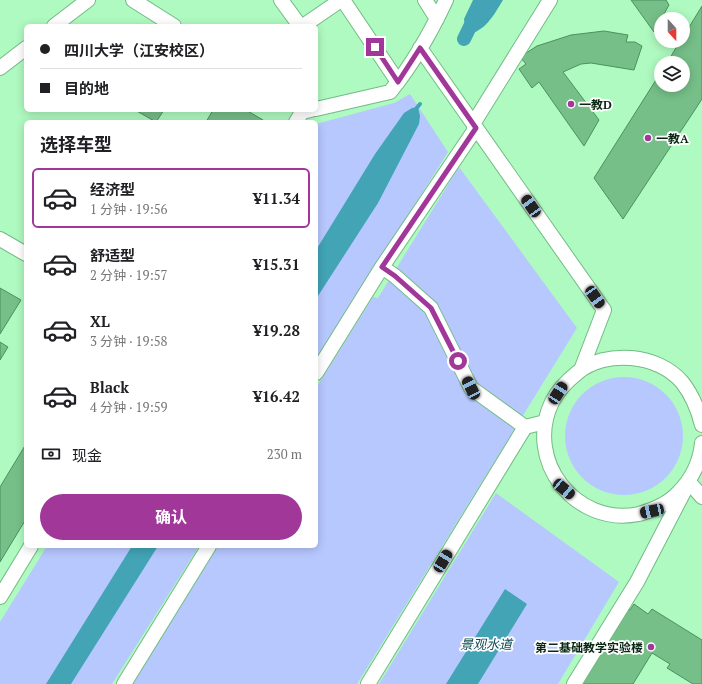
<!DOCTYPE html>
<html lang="zh">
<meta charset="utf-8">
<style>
:root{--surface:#fff;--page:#f6f6f6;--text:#202124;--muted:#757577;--line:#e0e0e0;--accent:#a13799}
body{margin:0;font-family:"PT Serif","Noto Sans SC",serif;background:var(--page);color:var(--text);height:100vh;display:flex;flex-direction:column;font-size:15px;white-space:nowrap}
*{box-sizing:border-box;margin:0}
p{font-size:13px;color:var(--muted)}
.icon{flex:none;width:22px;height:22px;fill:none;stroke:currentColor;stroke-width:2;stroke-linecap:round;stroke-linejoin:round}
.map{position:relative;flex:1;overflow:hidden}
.details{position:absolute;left:24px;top:120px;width:294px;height:428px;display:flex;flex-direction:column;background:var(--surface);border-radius:6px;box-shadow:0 2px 10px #0003}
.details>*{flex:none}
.top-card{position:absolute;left:24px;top:24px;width:294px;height:88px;border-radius:6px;box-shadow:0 2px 10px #0003;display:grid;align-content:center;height:88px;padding:0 16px;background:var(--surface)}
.needle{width:26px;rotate:159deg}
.fabs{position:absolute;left:654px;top:12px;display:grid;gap:8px}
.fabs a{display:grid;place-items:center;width:36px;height:36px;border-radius:50%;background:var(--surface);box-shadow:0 2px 10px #0003;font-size:20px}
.end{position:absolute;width:18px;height:18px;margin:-9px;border:5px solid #a13799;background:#fff;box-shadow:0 0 0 2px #fff}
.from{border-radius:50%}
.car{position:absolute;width:12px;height:24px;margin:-12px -6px;border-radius:5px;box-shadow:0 0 3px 1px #0007;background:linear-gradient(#222 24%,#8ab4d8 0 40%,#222 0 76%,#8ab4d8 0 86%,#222 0)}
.top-card b{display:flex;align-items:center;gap:14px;height:38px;font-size:15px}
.top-card b+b{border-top:1px solid var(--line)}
.top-card i{width:10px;height:10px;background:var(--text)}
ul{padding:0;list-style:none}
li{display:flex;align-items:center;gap:12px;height:60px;margin:0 8px 6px;padding:0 8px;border:2px solid transparent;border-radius:6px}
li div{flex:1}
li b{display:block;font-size:15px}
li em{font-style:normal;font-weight:700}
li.selected{border-color:var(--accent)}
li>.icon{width:36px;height:36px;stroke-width:1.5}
h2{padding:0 16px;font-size:18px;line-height:48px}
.pay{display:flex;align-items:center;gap:10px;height:44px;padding:0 16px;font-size:15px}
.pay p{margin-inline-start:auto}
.primary-button{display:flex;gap:8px;margin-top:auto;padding:8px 16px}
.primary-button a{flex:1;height:46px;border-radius:24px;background:var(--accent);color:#fff;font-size:16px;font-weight:700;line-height:46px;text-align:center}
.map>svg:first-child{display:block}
</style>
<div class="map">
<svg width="702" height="684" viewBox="0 0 702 684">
<rect width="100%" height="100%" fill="#affac0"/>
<!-- green -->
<path fill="#b7c8ff" d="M410,94l38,58 -132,209v-237l78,-21z
M459,167l118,161 -220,356h-224l85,-138h98v-158l57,-91 5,1z
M565 436a59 59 0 1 1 118 0a59 59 0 1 1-118 0Z
M496,493l123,89 -61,102h-179z
M47,546h152l-87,138h-112v-62z"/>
<!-- water -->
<path fill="#42a4b5" d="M473,0h30c-10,16 -17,31 -37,35l-2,-16z
M418,107l2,9 -1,8 -41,79 -62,96v-49l59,-96 29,-41 8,-5z
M132,546h26l-87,138h-25z
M505,589l22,15 -49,80h-32z"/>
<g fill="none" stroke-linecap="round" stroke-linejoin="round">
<!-- stream -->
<path stroke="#42a4b5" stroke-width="4" d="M415,110l5,-6"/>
<!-- canal -->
<path stroke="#42a4b5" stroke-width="14" d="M464,39l19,-39"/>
</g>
<!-- building -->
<path fill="#76bf88" stroke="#4a925e" d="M631,0h35l3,5 -15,27z
M702,6v93l-79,120 -29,-41 67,-106v13h22v-22h-16l13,-22h3v-4z
M604,31l24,4 -2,7h9l7,4 -8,24 -43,-7 -10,1 -18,8 36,48 -15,26 -45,-64 -7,6 -13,-19 7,-5 -6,-7 17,-11 34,-11z
M135,110h29l-8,12z
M213,110h33l17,10 -1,2h-56z
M0,288l21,12 -21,34z
M0,342l8,5 -8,13z
M26,444v75l-26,43v-75z
M634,604l14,10 4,-5 50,31v44h-9l-26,-16 3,-4 -18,-11 -19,31h-55l47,-77 5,3z"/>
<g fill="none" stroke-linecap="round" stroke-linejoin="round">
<!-- street casing -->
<g stroke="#73bb85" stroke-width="16">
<path id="street" d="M133,0l41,26
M281,0l19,26
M343,0l55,82
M425,0l12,19
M54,26l34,-26
M303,26l38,-26
M420,48l184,262 -23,60
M0,68l26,-20
M316,109l74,-17c22,-27 41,-60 56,-92
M296,122l6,-10 9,-2
M473,124l77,-124
M0,239l26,15
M382,267l13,9 36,32 40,80 54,39
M316,373l66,-106 94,-139
M702,425c-4,-16 -9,-29 -20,-43 -24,-28 -76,-33 -105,-9 -10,8 -19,17 -25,29 -28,58 23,125 87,112 14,-4 29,-10 39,-21 14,-14 22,-30 24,-50
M0,597l31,-51
M124,684l85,-138
M368,684l157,-257 20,-5
M574,684l63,-102 52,-100 13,15"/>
</g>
<!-- street -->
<use href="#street" stroke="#fff" stroke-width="14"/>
</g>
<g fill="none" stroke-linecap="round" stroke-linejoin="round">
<!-- route -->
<path stroke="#a13799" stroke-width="5" d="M375,47l23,35 22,-34 56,80 -94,139 13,9 36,32 27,53"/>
</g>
<!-- markers -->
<g fill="#a13799" stroke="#fff" stroke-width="1.5">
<circle cx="571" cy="104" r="4"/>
<circle cx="648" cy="138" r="4"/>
<circle cx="651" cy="647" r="4"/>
</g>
<g text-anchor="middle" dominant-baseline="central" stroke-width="3.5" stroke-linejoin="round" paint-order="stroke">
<!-- poi labels -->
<g font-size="12" font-weight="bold" fill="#082712" stroke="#fff" text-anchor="start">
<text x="579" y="104">一教D</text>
<text x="656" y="138">一教A</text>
<text x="643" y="647" text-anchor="end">第二基础教学实验楼</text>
</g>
<!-- water labels -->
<g font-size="13" font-style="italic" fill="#0e4852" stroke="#fff">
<text x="486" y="644">景观水道</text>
</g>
</g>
</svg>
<div class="fabs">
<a><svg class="needle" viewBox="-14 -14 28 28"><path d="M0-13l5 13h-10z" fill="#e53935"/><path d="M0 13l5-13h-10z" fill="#757577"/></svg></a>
<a><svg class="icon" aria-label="layers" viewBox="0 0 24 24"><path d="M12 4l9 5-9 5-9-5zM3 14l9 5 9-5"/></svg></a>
</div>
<i class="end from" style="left:458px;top:361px"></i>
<i class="end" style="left:375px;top:47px"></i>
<i class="car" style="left:531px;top:206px;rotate:325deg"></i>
<i class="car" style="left:595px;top:297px;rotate:145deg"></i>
<i class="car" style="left:471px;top:388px;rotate:333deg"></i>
<i class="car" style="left:558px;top:393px;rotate:33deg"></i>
<i class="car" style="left:564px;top:489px;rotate:130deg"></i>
<i class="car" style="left:652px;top:511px;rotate:258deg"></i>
<i class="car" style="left:443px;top:561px;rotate:31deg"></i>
<div class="top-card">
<b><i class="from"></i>四川大学（江安校区）</b>
<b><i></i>目的地</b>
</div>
<section class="details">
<h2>选择车型</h2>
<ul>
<li class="selected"><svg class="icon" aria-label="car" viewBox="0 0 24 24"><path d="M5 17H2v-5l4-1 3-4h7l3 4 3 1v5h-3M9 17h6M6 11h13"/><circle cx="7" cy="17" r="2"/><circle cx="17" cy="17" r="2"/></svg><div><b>经济型</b><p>1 分钟 · 19:56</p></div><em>¥11.34</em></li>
<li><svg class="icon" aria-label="car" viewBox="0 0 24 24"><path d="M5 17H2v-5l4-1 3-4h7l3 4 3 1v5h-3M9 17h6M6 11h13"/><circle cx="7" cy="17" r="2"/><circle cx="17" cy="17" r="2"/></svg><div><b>舒适型</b><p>2 分钟 · 19:57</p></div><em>¥15.31</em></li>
<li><svg class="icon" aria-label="car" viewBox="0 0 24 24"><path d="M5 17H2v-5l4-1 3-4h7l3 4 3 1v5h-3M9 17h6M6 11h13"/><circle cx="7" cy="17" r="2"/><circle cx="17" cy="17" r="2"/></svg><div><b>XL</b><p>3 分钟 · 19:58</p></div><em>¥19.28</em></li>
<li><svg class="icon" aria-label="car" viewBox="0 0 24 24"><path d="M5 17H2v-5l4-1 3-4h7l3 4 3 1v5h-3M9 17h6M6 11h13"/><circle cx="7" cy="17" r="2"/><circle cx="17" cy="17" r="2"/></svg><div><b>Black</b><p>4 分钟 · 19:59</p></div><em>¥16.42</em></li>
</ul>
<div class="pay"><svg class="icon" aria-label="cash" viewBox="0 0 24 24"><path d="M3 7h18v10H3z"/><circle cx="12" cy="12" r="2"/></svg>现金<p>230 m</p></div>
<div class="primary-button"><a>确认</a></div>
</section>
</div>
